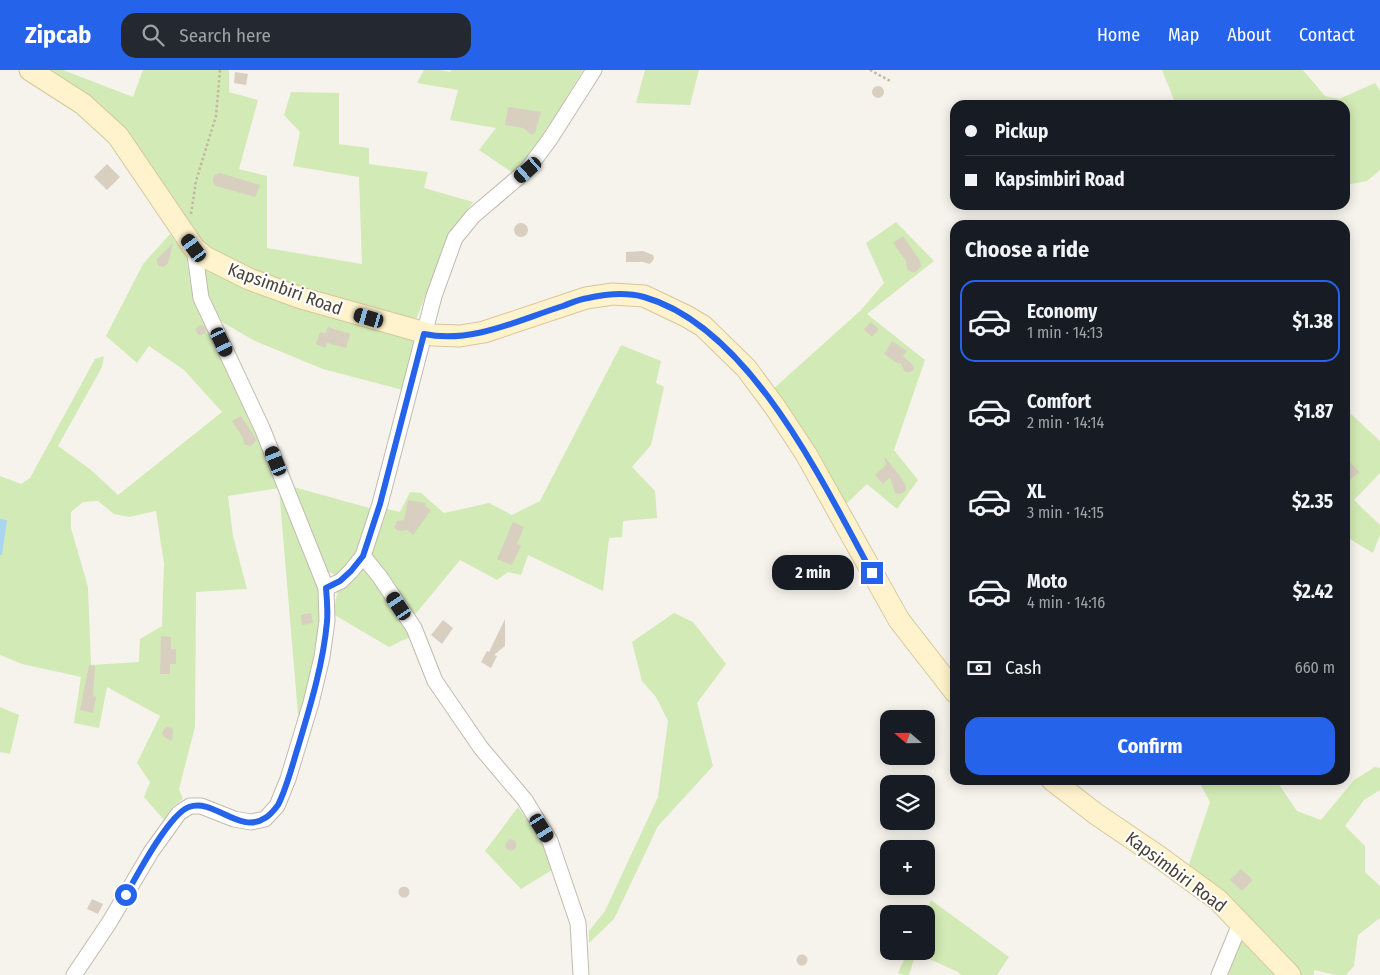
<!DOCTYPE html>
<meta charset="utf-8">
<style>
:root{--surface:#171b24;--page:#242831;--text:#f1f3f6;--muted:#9ea1a6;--line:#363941;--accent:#2563eb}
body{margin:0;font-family:"Fira Sans Condensed",sans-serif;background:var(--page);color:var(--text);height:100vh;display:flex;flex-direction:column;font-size:19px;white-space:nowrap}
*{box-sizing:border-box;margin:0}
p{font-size:16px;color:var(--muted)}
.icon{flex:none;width:28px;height:28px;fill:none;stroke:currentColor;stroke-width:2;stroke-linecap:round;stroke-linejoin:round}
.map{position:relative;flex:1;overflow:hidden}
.side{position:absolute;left:950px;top:150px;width:400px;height:565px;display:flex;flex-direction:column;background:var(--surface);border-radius:15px;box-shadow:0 2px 12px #0003}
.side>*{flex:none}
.banner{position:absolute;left:950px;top:30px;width:400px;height:110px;border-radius:15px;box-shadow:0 2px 12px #0003;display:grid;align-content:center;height:110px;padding:0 15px;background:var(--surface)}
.needle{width:32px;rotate:290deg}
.buttons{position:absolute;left:880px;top:640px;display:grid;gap:10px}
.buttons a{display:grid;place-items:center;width:55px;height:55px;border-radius:10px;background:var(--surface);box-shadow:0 2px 12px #0003;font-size:25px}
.end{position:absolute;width:22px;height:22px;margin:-11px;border:6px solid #2563eb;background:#fff;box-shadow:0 0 0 2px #fff}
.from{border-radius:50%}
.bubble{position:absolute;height:35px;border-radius:15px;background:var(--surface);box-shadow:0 2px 12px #0003;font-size:16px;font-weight:700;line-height:35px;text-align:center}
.car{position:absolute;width:15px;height:30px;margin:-15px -8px;border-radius:6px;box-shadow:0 0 4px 1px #0007;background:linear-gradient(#222 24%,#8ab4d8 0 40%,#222 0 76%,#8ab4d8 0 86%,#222 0)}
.banner b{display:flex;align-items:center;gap:18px;height:48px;font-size:19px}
.banner b+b{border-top:1px solid var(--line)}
.banner i{width:12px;height:12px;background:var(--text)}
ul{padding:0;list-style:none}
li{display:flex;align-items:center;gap:15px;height:82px;margin:0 10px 8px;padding:0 5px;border:2px solid transparent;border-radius:15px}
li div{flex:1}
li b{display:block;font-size:19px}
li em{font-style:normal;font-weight:700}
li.active{border-color:var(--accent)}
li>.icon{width:45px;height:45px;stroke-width:1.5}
h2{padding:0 15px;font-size:22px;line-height:60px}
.pay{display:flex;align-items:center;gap:12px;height:55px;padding:0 15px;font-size:19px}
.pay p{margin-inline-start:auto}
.button{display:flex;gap:10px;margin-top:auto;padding:10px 15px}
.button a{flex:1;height:58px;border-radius:15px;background:var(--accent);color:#fff;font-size:20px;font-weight:700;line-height:58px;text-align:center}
header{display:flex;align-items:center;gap:30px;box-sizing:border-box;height:70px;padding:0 25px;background:var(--accent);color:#fff}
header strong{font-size:24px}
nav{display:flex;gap:28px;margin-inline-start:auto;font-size:18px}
.search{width:350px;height:45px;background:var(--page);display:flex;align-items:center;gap:12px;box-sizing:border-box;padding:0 18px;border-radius:15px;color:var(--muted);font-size:19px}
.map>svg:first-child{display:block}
</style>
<header>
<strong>Zipcab</strong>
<div class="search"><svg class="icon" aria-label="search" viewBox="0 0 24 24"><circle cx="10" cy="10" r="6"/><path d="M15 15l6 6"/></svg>Search here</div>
<nav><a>Home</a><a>Map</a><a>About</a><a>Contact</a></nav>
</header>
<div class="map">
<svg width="1380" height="905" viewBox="0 0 1380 905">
<rect width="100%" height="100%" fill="#f6f3ec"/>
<!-- green -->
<path fill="#d2eab5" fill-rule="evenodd" d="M42,0h21l70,27 10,-27h86v22l29,8 -19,69 28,7v72l95,16 -3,-87 -66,-11 7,-34 -16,-17 7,-23 48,1v51l30,4v16l59,8 -4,16 49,14 -25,35 -34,88 -130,-39 -74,-34 -32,-39z
M424,0h16l10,2 1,-2h132l-49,82 -21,21 -34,-23 17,-22 -46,-8 8,-30 -41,-7z
M645,0h54l-9,35 -54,-2z
M1162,0h141l22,26 14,3 36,-16 5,8v79l-13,11 -22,4v-80h-169z
M896,152l38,39 -67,53 58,46 -31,90 24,30 -21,29 -30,-25 -22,21 -73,-115 89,-80 23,-27 -18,-40z
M170,164l16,21 5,33 88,199 44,106 -3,42 -21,91 -20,-238 -51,8 5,40 14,53 -51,3 -1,135 -16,62 4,10 -10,7 -8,15 -21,-24 6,-15 -13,-19 23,-47 -53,-29 -8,41 -25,-5 7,-46 -59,-13 -22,-9v-179l21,8 9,-6 65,-119 9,-3 -2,11 -44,79 32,23 28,26 104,-83 -38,-42 -35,-24 -12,17 -31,-27 37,-72zM98,431l16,13 15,3 27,-6 8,52 -2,63 -22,13 -1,23 -48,3 -3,-78 -17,-59v-16l12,-10z
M204,196l212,74 -13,50 -80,-21 -68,-28 -33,-19 -15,-27z
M621,275l40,16 -5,22 8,4 -13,58 -19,22 23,24 2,27 -34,3 -1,16 -13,1 -6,53 -75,-36 -7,20 -13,-3 -11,8 -37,-20 -47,57 -41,-63 15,-45 13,3 10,-20 11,1 23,20 45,-10 23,12 28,-14z
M1350,343l30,28v32l-26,27 26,25v10l-7,18 -28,-17v-119z
M290,416l83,23c-8,24 -12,54 -36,66l-11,-4z
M361,497l6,2 45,67 -23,11 -56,-33 5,-24z
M674,543l19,9 33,42 -29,39 16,63 -55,60 -44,93 -25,24v-12l16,-20 53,-114 10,-76 -12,-24 -14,-16 -10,-39z
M0,637l19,8 -9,39 -10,-2z
M1375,697l5,1v22l-16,10 -19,26 20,20v26l15,14v32l-22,17 -4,31 -8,9h-10l-22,-5v5h-13l-19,-23 -95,-82 23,-68 -12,-22h78l21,31 24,9 33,-40z
M518,737l22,31 12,32 -31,19 -36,-38z
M931,830l78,57 -12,18h-36l-3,-3 -42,-19 -7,22h-6l-5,-2 10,-22h18l-1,-37z
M1246,871l32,34h-51l11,-32z"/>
<!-- water -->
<path fill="#a9d4f2" d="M0,449l7,1 -5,35h-2z"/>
<!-- building -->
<path fill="#d8cfc1" d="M235,2l13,2 -2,11 -12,-2z
M872 22a6 6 0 1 1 12 0a6 6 0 1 1-12 0Z
M508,37l33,5 -6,21 -3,2 -9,-7 -18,-3z
M107,94l13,13 -13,13 -13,-13z
M220,103l40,12 -5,12 -39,-11 -3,-4v-4l2,-3z
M514 160a7 7 0 1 1 14 0a7 7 0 1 1-14 0Z
M903,166l17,25 1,5 -5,6h-5l-4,-3 -1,-8 -13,-18z
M173,173l-5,20 -5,4 -4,-1 -2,-3v-4z
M643,181l10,4 1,3 -2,4 -3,2 -6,-2h-17v-10z
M871,252l8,7 -7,8 -8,-8z
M196 260a5 5 0 1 1 10 0a5 5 0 1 1-10 0Z
M328,257l22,7 -4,14 -19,-5 -2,5 -9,-4 4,-12 5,2z
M892,271l15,10 -4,5 11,10v4l-3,2h-6l-5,-10 -1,2 -15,-10z
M241,346l14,21 1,4 -5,5 -7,-2 -1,-6 -11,-17z
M884,386l16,20 6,10v4l-3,3 -4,1 -4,-1 -5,-16 -7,7 -8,-9 11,-10z
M1351,393l8,9 -14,12v-16z
M408,430l18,3 -1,3 6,4 -18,25 -6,-5 -9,1 -4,-4 3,-6 7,-1z
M513,452l11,5 -7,17 4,2 -9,19 -15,-6z
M311,543l2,10 -11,2 -1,-10z
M505,549v27l-11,9 3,1 -6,12 -10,-6 6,-11 2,1z
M443,550l10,8 -11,16 -11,-9z
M161,566l10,1v12h5v15h-6v10h-10z
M89,595l6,1 -2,30 3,1 -3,16 -13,-3z
M167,657l5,1 1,3 -1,10 -8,-4 -2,-3 2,-5z
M505.5 775a5.5 5.5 0 1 1 11 0a5.5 5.5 0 1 1-11 0Z
M1241,799l12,11 -11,11 -12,-11z
M398.5 822a5.5 5.5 0 1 1 11 0a5.5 5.5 0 1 1-11 0Z
M92,829l11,5 -5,10 -11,-5z
M796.5 890a5.5 5.5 0 1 1 11 0a5.5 5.5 0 1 1-11 0Z"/>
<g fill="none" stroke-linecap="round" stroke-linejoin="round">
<!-- street casing -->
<g stroke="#c2bbae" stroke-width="17">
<path id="street" d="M363,486l17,21 34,51 21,53 46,67 44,52 25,41 28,82 3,52
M326,518l15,-7 10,-10 12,-15 17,-52 54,-208 21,-58 18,-22 54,-46 23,-31 44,-69
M74,905l35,-52 42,-71 28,-39 11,-7h11l33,13 17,3 14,-3 12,-13 11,-27 23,-76 11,-46 5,-36 -1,-33 -64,-160 -61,-130 -7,-50
M1219,905l21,-51"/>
</g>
<!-- secondary casing -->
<g stroke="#d6c79b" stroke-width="23">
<path id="secondary" d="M30,0l53,34 35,32 76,112 11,9 44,22 52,19 132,37 27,1 24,-4 102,-34 27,-4 31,2 42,20 17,10 43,42 29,39 31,47 93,166 56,72
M1052,710l44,34 62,42 60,44 72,75"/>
</g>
<!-- path -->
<path stroke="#c4b79f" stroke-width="2.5" stroke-dasharray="2.5 2.5" stroke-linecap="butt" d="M870,0l22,12
M191,144l5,-33 20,-65 4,-46"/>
<!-- street -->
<use href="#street" stroke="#fff" stroke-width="15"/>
<!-- secondary -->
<use href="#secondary" stroke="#fff3cd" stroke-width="21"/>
</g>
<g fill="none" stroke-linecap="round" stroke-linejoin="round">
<!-- route -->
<path stroke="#2563eb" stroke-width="6" d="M126,825c11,-20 43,-81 63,-88 25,-9 51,28 76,11 4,-2 10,-9 13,-13 9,-18 14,-39 20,-58 12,-40 25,-82 29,-125 1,-11 0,-22 -1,-34l14,-7 11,-10 12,-15 17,-52 44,-170c48,10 94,-14 139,-28 8,-3 16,-7 25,-8 18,-4 38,-6 56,-1 106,30 179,186 228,276"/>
</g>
<g text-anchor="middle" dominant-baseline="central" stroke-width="4" stroke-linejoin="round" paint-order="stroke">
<!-- street labels -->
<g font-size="18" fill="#4b4439" stroke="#fff">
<text transform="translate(285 219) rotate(20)">Kapsimbiri Road</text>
<text transform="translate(1176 802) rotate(37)">Kapsimbiri Road</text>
</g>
</g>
</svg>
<div class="buttons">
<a><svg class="needle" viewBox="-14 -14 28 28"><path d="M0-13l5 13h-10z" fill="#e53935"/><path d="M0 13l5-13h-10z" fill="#9ea1a6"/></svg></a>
<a><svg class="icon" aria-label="layers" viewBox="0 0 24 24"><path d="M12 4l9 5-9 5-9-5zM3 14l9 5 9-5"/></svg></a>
<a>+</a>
<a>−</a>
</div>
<i class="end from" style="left:126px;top:825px"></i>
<i class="end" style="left:872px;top:503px"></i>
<div class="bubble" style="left:772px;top:485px;width:82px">2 min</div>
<i class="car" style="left:528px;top:100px;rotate:229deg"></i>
<i class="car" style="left:194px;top:178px;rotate:324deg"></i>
<i class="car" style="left:369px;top:248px;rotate:286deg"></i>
<i class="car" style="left:222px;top:272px;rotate:155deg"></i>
<i class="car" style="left:276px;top:391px;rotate:338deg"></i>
<i class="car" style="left:399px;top:536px;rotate:326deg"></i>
<i class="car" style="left:542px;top:758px;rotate:148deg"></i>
<div class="banner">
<b><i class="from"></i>Pickup</b>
<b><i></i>Kapsimbiri Road</b>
</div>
<section class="side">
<h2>Choose a ride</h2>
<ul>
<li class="active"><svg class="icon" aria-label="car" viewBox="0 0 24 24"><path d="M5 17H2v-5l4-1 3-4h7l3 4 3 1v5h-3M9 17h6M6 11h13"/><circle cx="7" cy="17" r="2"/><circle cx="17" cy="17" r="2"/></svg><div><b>Economy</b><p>1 min · 14:13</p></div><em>$1.38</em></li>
<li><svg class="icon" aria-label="car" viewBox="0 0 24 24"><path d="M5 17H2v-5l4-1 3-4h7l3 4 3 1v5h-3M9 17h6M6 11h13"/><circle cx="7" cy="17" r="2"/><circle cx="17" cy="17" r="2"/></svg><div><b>Comfort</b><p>2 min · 14:14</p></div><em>$1.87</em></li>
<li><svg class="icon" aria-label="car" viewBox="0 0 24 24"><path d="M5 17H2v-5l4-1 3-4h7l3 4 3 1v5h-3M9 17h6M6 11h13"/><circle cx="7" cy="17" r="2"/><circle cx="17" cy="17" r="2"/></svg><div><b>XL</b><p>3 min · 14:15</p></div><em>$2.35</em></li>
<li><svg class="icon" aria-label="car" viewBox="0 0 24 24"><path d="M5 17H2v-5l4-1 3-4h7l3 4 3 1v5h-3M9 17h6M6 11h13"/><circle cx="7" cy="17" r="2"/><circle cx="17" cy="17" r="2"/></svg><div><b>Moto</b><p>4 min · 14:16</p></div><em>$2.42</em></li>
</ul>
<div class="pay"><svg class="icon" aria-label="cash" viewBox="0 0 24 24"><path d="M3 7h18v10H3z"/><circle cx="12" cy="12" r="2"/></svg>Cash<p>660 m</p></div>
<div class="button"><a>Confirm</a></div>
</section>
</div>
